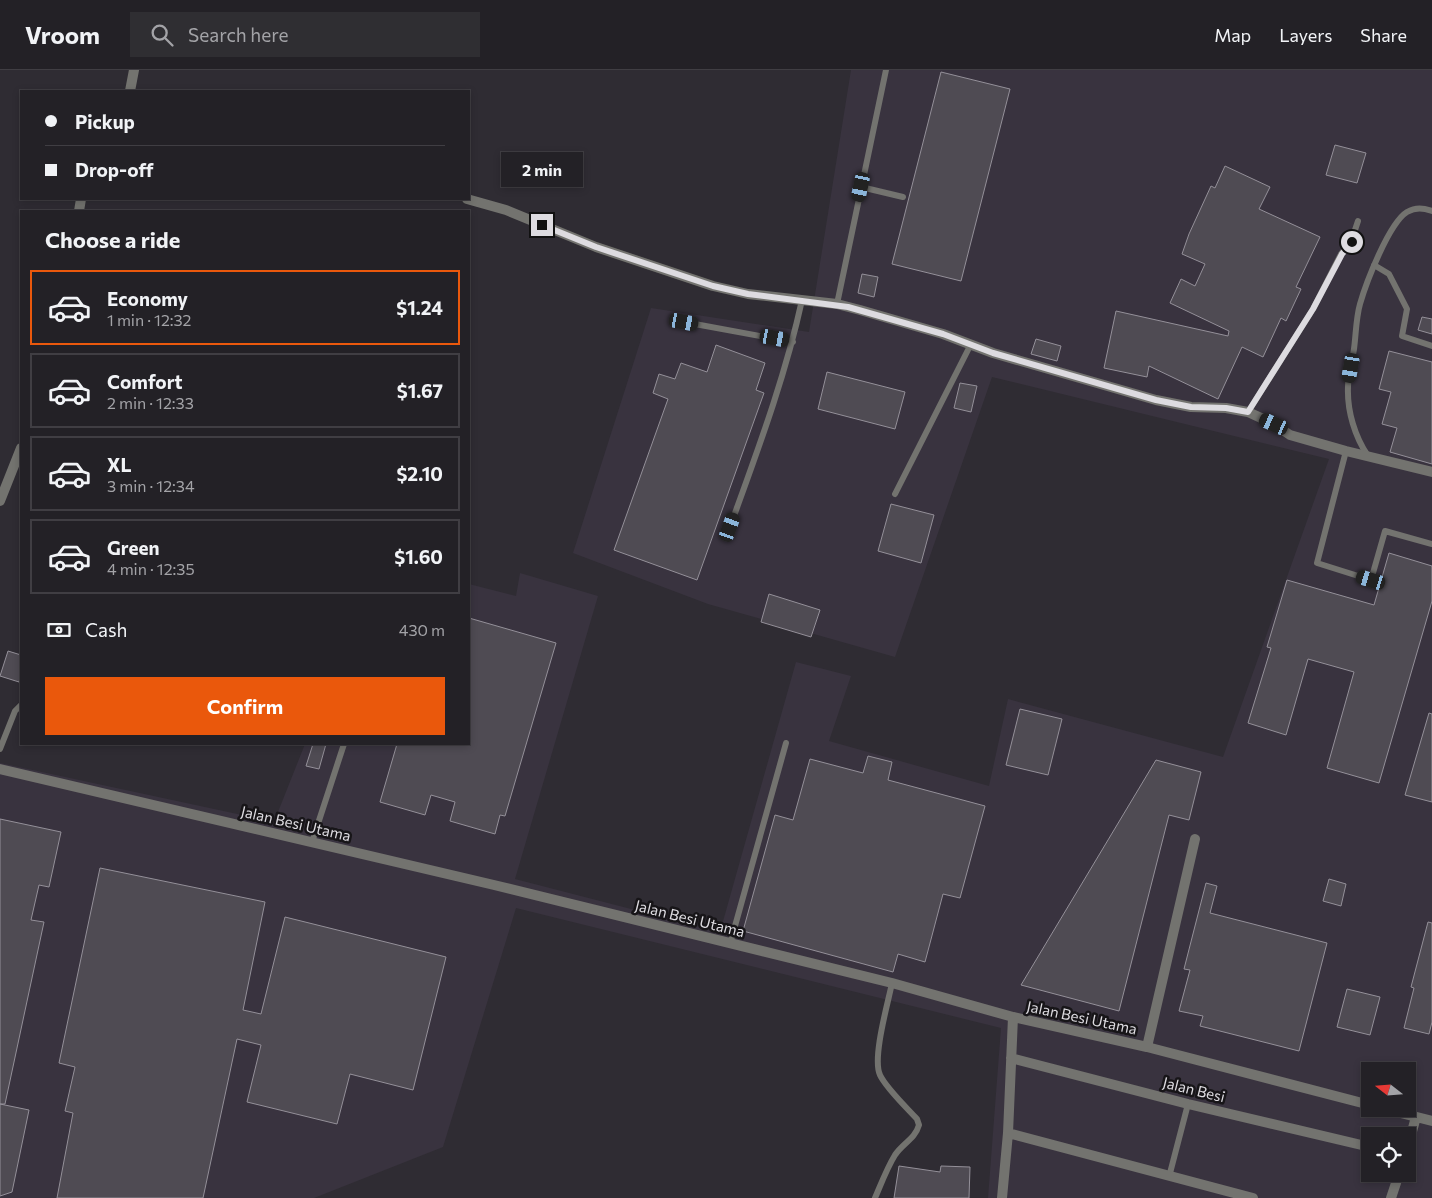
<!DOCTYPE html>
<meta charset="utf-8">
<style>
:root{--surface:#232126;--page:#2f2e32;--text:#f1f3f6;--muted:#a3a3a7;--line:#403e43;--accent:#ea580c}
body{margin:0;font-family:Commissioner,sans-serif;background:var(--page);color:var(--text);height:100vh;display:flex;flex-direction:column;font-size:19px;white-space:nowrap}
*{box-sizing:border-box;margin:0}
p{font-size:16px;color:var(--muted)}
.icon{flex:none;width:28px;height:28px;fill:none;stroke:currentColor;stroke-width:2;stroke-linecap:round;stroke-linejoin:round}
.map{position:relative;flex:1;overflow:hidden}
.drawer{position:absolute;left:20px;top:140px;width:450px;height:535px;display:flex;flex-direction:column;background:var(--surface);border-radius:0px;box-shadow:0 2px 8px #0003,0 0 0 1px var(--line)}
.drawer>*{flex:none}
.hud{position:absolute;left:20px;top:20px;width:450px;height:110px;border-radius:0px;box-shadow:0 2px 8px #0003,0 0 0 1px var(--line);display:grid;align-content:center;height:110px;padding:0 25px;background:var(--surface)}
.needle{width:32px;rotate:287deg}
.tools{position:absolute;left:1361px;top:992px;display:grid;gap:10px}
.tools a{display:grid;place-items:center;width:55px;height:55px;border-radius:0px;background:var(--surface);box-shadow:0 2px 8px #0003,0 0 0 1px var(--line);font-size:25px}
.end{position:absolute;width:22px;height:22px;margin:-11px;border:6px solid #dddbe0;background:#111;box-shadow:0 0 0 2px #111}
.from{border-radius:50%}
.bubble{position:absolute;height:35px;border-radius:0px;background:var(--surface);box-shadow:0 2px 8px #0003,0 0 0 1px var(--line);font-size:16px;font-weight:700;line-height:35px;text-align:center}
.car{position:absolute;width:15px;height:30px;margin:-15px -8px;border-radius:6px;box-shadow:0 0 4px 1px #0007;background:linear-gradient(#222 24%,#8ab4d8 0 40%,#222 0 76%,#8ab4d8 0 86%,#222 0)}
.hud b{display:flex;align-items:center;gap:18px;height:48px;font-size:19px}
.hud b+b{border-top:1px solid var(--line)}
.hud i{width:12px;height:12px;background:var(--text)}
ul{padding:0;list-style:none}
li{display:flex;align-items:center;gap:15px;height:75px;margin:0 10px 8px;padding:0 15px;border:2px solid var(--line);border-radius:0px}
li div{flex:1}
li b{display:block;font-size:19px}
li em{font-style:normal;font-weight:700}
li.selected{border-color:var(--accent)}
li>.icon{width:45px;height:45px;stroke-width:1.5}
h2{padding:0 25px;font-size:22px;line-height:60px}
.pay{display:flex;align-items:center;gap:12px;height:55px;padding:0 25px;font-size:19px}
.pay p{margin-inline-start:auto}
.primary-button{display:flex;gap:10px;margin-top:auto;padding:10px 25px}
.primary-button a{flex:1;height:58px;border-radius:0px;background:var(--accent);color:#fff;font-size:20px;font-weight:700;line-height:58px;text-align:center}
header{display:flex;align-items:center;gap:30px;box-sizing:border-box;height:70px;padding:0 25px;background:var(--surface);border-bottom:1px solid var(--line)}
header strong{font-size:24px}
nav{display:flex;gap:28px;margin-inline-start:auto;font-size:18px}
.search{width:350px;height:45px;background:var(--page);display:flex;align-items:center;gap:12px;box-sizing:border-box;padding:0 18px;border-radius:0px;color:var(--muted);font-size:19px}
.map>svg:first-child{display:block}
</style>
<header>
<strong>Vroom</strong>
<div class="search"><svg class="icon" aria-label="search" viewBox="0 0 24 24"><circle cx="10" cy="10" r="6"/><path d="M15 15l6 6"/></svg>Search here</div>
<nav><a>Map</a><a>Layers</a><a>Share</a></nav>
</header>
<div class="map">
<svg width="1432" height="1128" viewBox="0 0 1432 1128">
<rect width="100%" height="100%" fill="#2f2c33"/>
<!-- built -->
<path fill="#39333f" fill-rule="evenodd" d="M851,0h581v1128h-444l13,-170 -485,-120 -73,239 -129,51h-314v-435l274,59 31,-78h164v-160l47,12 4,-23 78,23 -83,283 205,53 76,-270 55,14 -22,65 160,45 19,-87 215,58 106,-298 -337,-82 -97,280 -187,-53 -135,-51 78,-245 158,24zM1370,1001h38v38h-38zM1370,1066h38v38h-38z"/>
<!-- building -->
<path fill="#4f4b53" stroke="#949099" d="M941,2l69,17 -49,192 -69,-17z
M1335,75l31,8 -9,30 -31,-8z
M1225,96l45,21 -11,22 61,28 -24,50 5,2 -15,32 -5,-3 -18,39 -21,-10 -24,52 -69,-33 -2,11 -43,-9 12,-57 112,25 1,-5 -59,-28 11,-24 14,7 10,-22 -23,-10 7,-20 22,-48 4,2z
M862,204l16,3 -4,20 -16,-4z
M1422,247l10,2v15l-14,-4z
M1036,269l25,7 -4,15 -26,-7z
M716,275l49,18 -9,27 8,3 -67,187 -83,-30 54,-151 -15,-6 6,-19 16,5 6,-16 26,9z
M1389,281l43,11v102l-42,-12 7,-24 -15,-4 9,-32 -12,-3z
M827,302l78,20 -10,37 -77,-20z
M960,313l17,3 -6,26 -17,-4z
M891,434l43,11 -13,48 -43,-12z
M1389,483l43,13v35l-53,182 -52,-15 27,-96 -46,-13 -22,76 -38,-12 23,-75 -4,-1 20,-67 87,25z
M769,524l51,16 -9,27 -50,-15z
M469,548l87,25 -51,173 -5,-1 -5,19 -45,-13 5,-19 -24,-7 -6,20 -45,-13 17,-58h72z
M8,581l13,4v19l-2,8 -19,-6z
M1020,639l42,10 -14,56 -42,-10z
M1429,643l3,1v88l-27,-7z
M313,674h13l-7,25 -13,-3z
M868,686l24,6 -4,18 97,26 -25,92 -17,-4 -18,68 -27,-8 -5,18 -150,-41 32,-116 18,5 17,-61 53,14z
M1156,690l45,12 -12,48 -20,-5 -50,196 -98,-26z
M0,749l61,13 -12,55 -10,-2 -8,35 13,2 -39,182h-5z
M100,798l165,34 -22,108 18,4 24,-97 161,40 -33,133 -63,-16 -13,50 -90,-22 14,-57 -24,-6 -34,159h-146l16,-85 -8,-2 10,-44 -16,-4z
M1329,809l17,5 -5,22 -18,-5z
M1206,813l11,3 -7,27 117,30 -28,108 -99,-25 3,-10 -24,-5 11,-41 -6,-1z
M1428,852l4,1v99l-3,12 -25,-6 10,-40 -3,-1z
M1347,919l33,8 -10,38 -33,-8z
M0,1034l29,6 -17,82 -12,4z
M899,1096l41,6 1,-6 29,1 -1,31h-75z"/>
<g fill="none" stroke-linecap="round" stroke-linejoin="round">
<!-- service -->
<path stroke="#73736f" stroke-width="6" d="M861,117l42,10
M1374,195l15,9 18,35 -5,27 30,10
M837,234l49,-234
M684,252l109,20
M1248,342l65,-103 28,-55 10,-12 7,-21
M1346,381l-29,112 54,17 14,-49 47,13
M1368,386c-13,-19 -21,-45 -20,-69 0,-12 4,-25 6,-38 2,-15 2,-31 6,-45 6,-21 29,-81 47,-92 9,-5 16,-4 25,-1
M895,424l76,-150
M730,457c27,-75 55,-149 72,-227
M0,679l15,-38 6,-6
M312,772l32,-98
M730,874l56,-201
M1169,1107l19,-73
M875,1128c6,-14 12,-30 20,-43 8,-12 20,-16 24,-30l-2,-6c-10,-11 -31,-31 -37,-44 -8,-17 8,-72 12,-92"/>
<!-- minor -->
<path stroke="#73736f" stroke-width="10" d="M130,21l4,-21
M467,129l39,11 90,37 117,39 35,8 89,10 23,6 83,24 50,19 163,47 35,7 35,1 22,4 26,12 16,11 56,16 86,21
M79,141l2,-12
M0,431l21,-53
M0,699l494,116 398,98 121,34 134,30 223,58
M1147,977l48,-208
M1011,988l177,46 182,43
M1385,1039l47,12
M1008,1063l245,65
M1408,1076l8,-29
M1002,1128l6,-65 5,-116
M1391,1128l8,-24"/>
</g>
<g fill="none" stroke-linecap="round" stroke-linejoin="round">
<!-- route -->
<path stroke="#dddbe0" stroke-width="6" d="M542,155l54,22 117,39 35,8 100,13 95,27 50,19 163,47 35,7 35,1 22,4 65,-103 29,-55 10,-12"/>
</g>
<g text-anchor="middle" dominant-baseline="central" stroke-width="5" stroke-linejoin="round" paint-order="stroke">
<!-- street labels -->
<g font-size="15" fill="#dddbe0" stroke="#171518">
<text transform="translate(296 753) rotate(13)">Jalan Besi Utama</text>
<text transform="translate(690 848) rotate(14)">Jalan Besi Utama</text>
<text transform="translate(1082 947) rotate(12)">Jalan Besi Utama</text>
<text transform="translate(1194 1019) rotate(14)">Jalan Besi</text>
</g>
</g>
</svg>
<div class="tools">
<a><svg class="needle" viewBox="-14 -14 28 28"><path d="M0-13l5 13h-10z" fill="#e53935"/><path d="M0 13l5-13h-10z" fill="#a3a3a7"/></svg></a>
<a><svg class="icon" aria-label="locate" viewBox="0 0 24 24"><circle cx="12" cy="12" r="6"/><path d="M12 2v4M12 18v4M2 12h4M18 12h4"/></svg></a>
</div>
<i class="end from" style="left:1352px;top:172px"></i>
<i class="end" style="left:542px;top:155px"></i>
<div class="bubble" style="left:501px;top:82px;width:82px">2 min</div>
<i class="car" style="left:861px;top:117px;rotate:192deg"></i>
<i class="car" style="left:684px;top:252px;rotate:100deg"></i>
<i class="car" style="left:775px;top:268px;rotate:100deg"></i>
<i class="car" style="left:1351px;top:298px;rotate:190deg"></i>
<i class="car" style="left:1274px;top:354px;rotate:294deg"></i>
<i class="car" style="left:730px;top:457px;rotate:20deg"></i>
<i class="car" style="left:1371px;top:510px;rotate:287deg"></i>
<div class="hud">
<b><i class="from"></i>Pickup</b>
<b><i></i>Drop-off</b>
</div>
<section class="drawer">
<h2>Choose a ride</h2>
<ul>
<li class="selected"><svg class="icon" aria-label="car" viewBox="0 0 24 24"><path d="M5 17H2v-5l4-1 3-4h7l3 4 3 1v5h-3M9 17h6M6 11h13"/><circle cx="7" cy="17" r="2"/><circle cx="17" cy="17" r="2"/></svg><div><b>Economy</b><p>1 min · 12:32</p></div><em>$1.24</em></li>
<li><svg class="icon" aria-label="car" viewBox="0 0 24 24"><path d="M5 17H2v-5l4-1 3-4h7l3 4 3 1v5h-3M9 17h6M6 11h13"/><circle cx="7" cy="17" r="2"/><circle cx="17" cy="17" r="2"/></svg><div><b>Comfort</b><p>2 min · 12:33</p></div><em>$1.67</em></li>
<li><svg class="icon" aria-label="car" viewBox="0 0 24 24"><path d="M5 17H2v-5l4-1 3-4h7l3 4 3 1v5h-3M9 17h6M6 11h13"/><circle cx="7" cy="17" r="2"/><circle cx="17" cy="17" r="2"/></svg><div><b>XL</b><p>3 min · 12:34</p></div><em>$2.10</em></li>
<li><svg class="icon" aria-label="car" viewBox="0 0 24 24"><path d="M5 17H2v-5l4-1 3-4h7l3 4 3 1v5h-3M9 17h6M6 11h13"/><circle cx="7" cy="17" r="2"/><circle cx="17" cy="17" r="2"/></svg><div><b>Green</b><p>4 min · 12:35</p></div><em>$1.60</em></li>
</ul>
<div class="pay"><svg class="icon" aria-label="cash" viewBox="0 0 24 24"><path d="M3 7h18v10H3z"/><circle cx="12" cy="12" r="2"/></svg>Cash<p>430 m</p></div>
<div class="primary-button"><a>Confirm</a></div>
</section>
</div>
